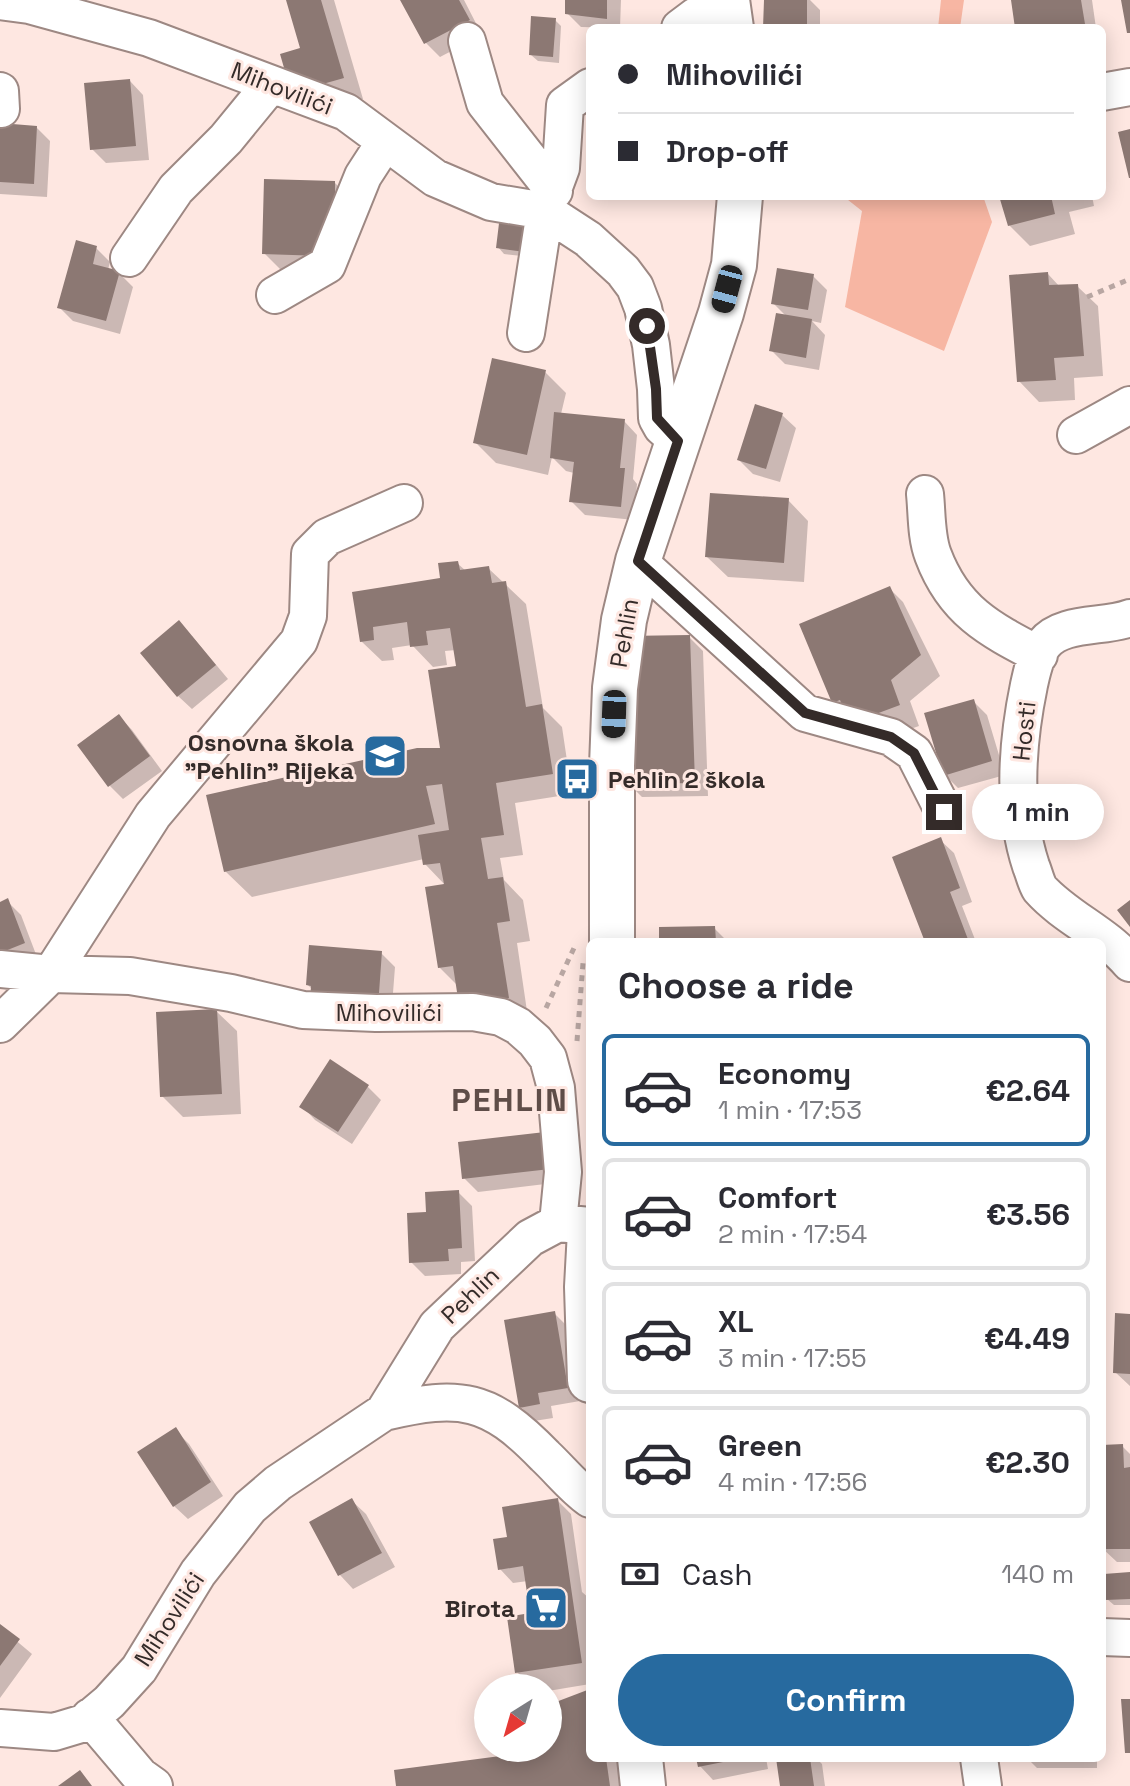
<!DOCTYPE html>
<meta charset="utf-8">
<style>
:root{--surface:#fff;--page:#f7f7f7;--text:#2b2b33;--muted:#7c7c81;--line:#e1e1e2;--accent:#276a9f}
body{margin:0;font-family:"Space Grotesk",sans-serif;background:var(--page);color:var(--text);height:100vh;display:flex;flex-direction:column;font-size:30px;white-space:nowrap}
*{box-sizing:border-box;margin:0}
p{font-size:26px;color:var(--muted)}
.icon{flex:none;width:44px;height:44px;fill:none;stroke:currentColor;stroke-width:2;stroke-linecap:round;stroke-linejoin:round}
.map{position:relative;flex:1;overflow:hidden}
.drawer{position:absolute;left:586px;top:938px;width:520px;height:824px;display:flex;flex-direction:column;background:var(--surface);border-radius:12px;box-shadow:0 4px 20px #0003}
.drawer>*{flex:none}
.hud{position:absolute;left:586px;top:24px;width:520px;height:176px;border-radius:12px;box-shadow:0 4px 20px #0003;display:grid;align-content:center;height:176px;padding:0 32px;background:var(--surface)}
.needle{width:52px;rotate:217deg}
.buttons{position:absolute;left:474px;top:1674px;display:grid;gap:16px}
.buttons a{display:grid;place-items:center;width:88px;height:88px;border-radius:50%;background:var(--surface);box-shadow:0 4px 20px #0003;font-size:40px}
.end{position:absolute;width:36px;height:36px;margin:-18px;border:10px solid #342b29;background:#fff;box-shadow:0 0 0 4px #fff}
.from{border-radius:50%}
.bubble{position:absolute;height:56px;border-radius:28px;background:var(--surface);box-shadow:0 4px 20px #0003;font-size:26px;font-weight:600;line-height:56px;text-align:center}
.car{position:absolute;width:24px;height:48px;margin:-24px -12px;border-radius:10px;box-shadow:0 0 6px 2px #0007;background:linear-gradient(#222 24%,#8ab4d8 0 40%,#222 0 76%,#8ab4d8 0 86%,#222 0)}
.hud b{display:flex;align-items:center;gap:28px;height:76px;font-size:30px}
.hud b+b{border-top:2px solid var(--line)}
.hud i{width:20px;height:20px;background:var(--text)}
ul{padding:0;list-style:none}
li{display:flex;align-items:center;gap:24px;height:112px;margin:0 16px 12px;padding:0 16px;border:4px solid var(--line);border-radius:12px}
li div{flex:1}
li b{display:block;font-size:30px}
li em{font-style:normal;font-weight:600}
li.selected{border-color:var(--accent)}
li>.icon{width:72px;height:72px;stroke-width:1.5}
h2{padding:0 32px;font-size:36px;line-height:96px}
.pay{display:flex;align-items:center;gap:20px;height:88px;padding:0 32px;font-size:30px}
.pay p{margin-inline-start:auto}
.primary-button{display:flex;gap:16px;margin-top:auto;padding:16px 32px}
.primary-button a{flex:1;height:92px;border-radius:48px;background:var(--accent);color:#fff;font-size:32px;font-weight:600;line-height:92px;text-align:center}
.map>svg:first-child{display:block}
</style>
<div class="map">
<svg width="1130" height="1786" viewBox="0 0 1130 1786">
<rect width="100%" height="100%" fill="#fee7e1"/>
<!-- green -->
<path fill="#f7b6a3" d="M941,0h23l-4,28h-22z
M843,196h140l9,26 -48,129 -99,-44 17,-96z"/>
<!-- shadow -->
<path fill="#0003" d="M288,0h46l29,99 -29,8 -31,-58z
M403,0h61l18,35 -42,22 -14,-14z
M566,0h55l-1,28 -39,-1 -14,-14z
M766,0h44l10,10v18h-55z
M1013,0h79l4,28h-79z
M555,20l6,6 -2,37 -21,-2 -7,-6z
M130,81l13,14 6,65 -43,3 -14,-14z
M0,125l36,2 14,14 -3,56 -47,-3z
M335,183l20,20 -12,42v30l-58,-1 -21,-21z
M1002,196h90l2,10 -25,6 6,22 -45,12 -21,-21z
M501,218l30,39 -27,-3 -6,-7z
M96,248l14,14 -2,8 11,3 14,14 -13,47 -47,-13 -14,-14z
M1048,274l12,13 17,-1 21,20 5,70 -29,2 1,22 -36,2 -20,-21z
M813,276l14,14 -6,33 -9,-2 13,14 -6,35 -34,-6 -13,-13 15,-34 -14,-14z
M545,372l21,21 -5,21 63,7 13,14 -4,44 4,5 -3,36 -49,-5 -14,-14 3,-28 -8,-2 -14,-14 -4,18 -52,-12 -21,-21z
M782,415l14,13 -16,54 -27,-8 -14,-14z
M788,500l20,21 -4,61 -76,-5 -21,-20z
M457,563l9,8 22,-3 38,36 17,104 19,19 10,67 -57,9 8,52 -23,3 4,22 19,20 7,41 -13,2 11,75 -70,-32 -19,-19 7,-81 -21,-22 -1,-5 -172,38 -27,-26 217,-121 16,-82 -2,-18 -11,1 2,14 -14,2 -21,-22 -20,3 2,12 -12,1 -21,-20 -7,-47 89,-14z
M889,588l14,14 37,74 -30,25 9,25 -48,17 -38,-41z
M192,636l36,43 -36,30 -14,-13z
M689,637l14,14 5,145 -66,1 -13,-13z
M973,701l14,14 18,60 -47,13 -13,-13z
M119,716l13,14 30,41 -39,28 -13,-13z
M940,840l14,13 18,49 -10,4 14,36h-49z
M7,901l14,14 16,42 -37,6v-59z
M714,928l14,14h-67z
M381,953l14,14 -4,52 -78,-29 -5,-5z
M216,1011l21,20 4,83 -58,3 -21,-21z
M367,1086l14,14 -29,44 -37,-24 -13,-14z
M545,1134l17,48 -84,10 -14,-14z
M458,1192l14,14 3,55 -14,1v12l-36,2 -14,-14 17,-48z
M554,1313l14,14 12,74 -29,5 2,12 -19,3 -13,-14z
M1130,1316v70l-15,-14z
M175,1430l14,14 34,52 -35,23 -14,-13z
M1122,1446l8,8v108h-13l-14,-13 -1,-102z
M557,1500l14,14 11,78 7,6 1,86 -42,7v-3h-14l-10,-9 4,9h-32l28,-9 -7,-7 16,-57 -5,-34 -15,2 -13,-14 9,-30z
M352,1501l14,13 29,53 -42,22 -13,-14 -29,-52z
M1130,1574v31h-16l-7,-6z
M0,1627l32,27 -32,44z
M590,1691v67h33l4,28h-229l112,-26 4,-12h34v-41z
M698,1758h68l2,11 -55,11 -13,-14z
M778,1758h38l6,6 3,22h-43z
M1027,1758h70v10h-60z"/>
<!-- building -->
<path fill="#8c7873" d="M286,0h35l23,78 -32,9 -23,-2 -9,-31 20,-6z
M400,0h59l11,20 -46,24z
M565,0h42v19l-42,-5z
M764,0h43v28h-44z
M1011,0h70l4,24 -31,4h-39z
M1121,0h9v33h-3z
M531,16l25,2 -3,39 -24,-2z
M130,79l6,67 -46,4 -6,-67z
M0,123l37,3 -3,58 -34,-2z
M1130,129v49h-1l-11,-46z
M264,179l71,2v44h-11l-1,31 -61,-2z
M999,196h52l4,18 -47,12z
M500,215l29,4 -4,33 -29,-4z
M76,240l21,6 -4,18 27,7 -14,50 -49,-13z
M777,268l37,6 -6,36 -37,-6z
M1048,272l1,13 29,-1 6,72 -30,2 2,22 -39,2 -8,-107z
M776,313l36,6 -6,39 -37,-7z
M492,358l54,12 -19,85 -54,-12z
M755,404l28,9 -17,56 -29,-9z
M554,412l71,7 -5,49h5l-4,39 -52,-5 5,-40 -24,-4z
M710,493l79,5 -5,65 -79,-6z
M458,561l2,9 29,-4 3,17 14,-2 20,126 16,-3 11,70 -57,9 8,52 -23,3 7,41 15,-2 7,44 -13,2 12,75 -50,7 -6,-39 -15,2 -13,-81 19,-3 -4,-21 -17,2 -5,-30 31,-5 -7,-46 -16,2 9,38 -211,48 -18,-77 211,-47h23l-12,-78 28,-4 -6,-38 -24,3 2,14 -18,2 -3,-25 -34,5 1,13 -14,2 -8,-50 88,-14 -2,-15z
M890,586l31,69 -30,25 9,25 -51,19 -9,-24 -8,3 -33,-79z
M179,620l37,45 -39,32 -37,-44z
M690,635l5,148 -68,1 -1,-148z
M974,699l18,62 -49,15 -19,-63z
M119,714l31,42 -42,31 -31,-42z
M941,837l19,51 -10,4 19,50h-44l-33,-85z
M8,898l17,45 -25,10v-51z
M1130,900v27l-13,-17z
M715,926l1,16h-57v-15z
M309,945l73,6 -4,56 -68,-6 1,-15 -5,-1z
M217,1009l5,85 -62,3 -4,-85z
M330,1059l39,26 -31,47 -39,-25z
M545,1132l5,37 -88,10 -4,-37z
M459,1190l3,58 -14,1 1,12 -40,2 -2,-50 19,-1 -1,-20z
M555,1311l13,77 -30,5 2,11 -21,4 -15,-88z
M1115,1313l15,1v60l-17,-1z
M176,1427l35,55 -38,25 -36,-55z
M1123,1444l1,24 6,-1v82h-28v-104z
M352,1498l30,55 -44,23 -29,-54z
M558,1498l24,165 -67,10 -8,-56 23,-4 -7,-47 -25,4 -5,-31 14,-2 -5,-30z
M1130,1572v27l-25,1 -1,-26z
M0,1624l20,15 -20,27z
M521,1678l4,10h-35v-1z
M590,1689v69h16l4,28h-214l-2,-16 114,-15 1,3 3,-10h36v-43z
M1121,1699h9v54h-5z
M696,1758h42v1l-40,8z
M776,1758h34l4,28h-34z
M80,1770l12,16h-34z"/>
<g fill="none" stroke-linecap="round" stroke-linejoin="round">
<!-- minor casing -->
<g stroke="#9d8883" stroke-width="40">
<path id="minor" d="M0,1l29,4 120,33 197,74 89,66 56,24 54,9 43,28 35,32 12,16 8,21 8,37 5,44 1,29 5,9 16,14
M680,28l16,-12 32,-11
M467,41l18,62 69,88
M0,91l1,18
M1102,92l28,-5
M129,258l47,-69 50,-50 45,-55
M275,295l52,-30 36,-89 22,-34
M526,333l19,-122 16,-43 4,-63 25,-18
M1076,435l54,-30
M925,494c2,19 1,43 8,61 21,56 56,74 106,100
M638,561l167,152 86,24 23,16 30,59
M1130,618c-26,10 -68,3 -86,26 -9,11 -12,28 -15,41 -12,58 -17,124 2,181 3,7 5,17 9,23 26,29 65,44 90,74
M0,969l51,5 102,-159 146,-174 9,-25 2,-62 17,-17 77,-34
M0,1024l51,-50 79,2 101,17 72,17 73,3 97,-1 28,5 17,9 17,15 13,17 8,30 7,84 -5,51
M384,1412c77,-18 105,-14 161,44 15,14 28,31 45,43
M1102,1637l28,1
M90,1717l50,59 14,10
M0,1728l54,4 30,-9 25,-21 30,-33 59,-96 52,-66 28,-24 106,-71 53,-86 93,-88 28,-15 32,3
M979,1758l4,28"/>
</g>
<!-- major casing -->
<g stroke="#9d8883" stroke-width="48">
<path id="major" d="M727,0l4,28
M612,942v-176l3,-78 9,-68 14,-59 83,-248 13,-48 6,-69
M590,1231l-3,56 3,93
M640,1758l3,28"/>
</g>
<!-- path -->
<path stroke="#b8a6a2" stroke-width="5" stroke-dasharray="6 6" stroke-linecap="butt" d="M1087,297l43,-18
M546,1008l28,-60
M577,1041l6,-78"/>
<!-- minor -->
<use href="#minor" stroke="#fff" stroke-width="36"/>
<!-- major -->
<use href="#major" stroke="#fff" stroke-width="44"/>
</g>
<g fill="none" stroke-linecap="round" stroke-linejoin="round">
<!-- route -->
<path stroke="#342b29" stroke-width="10" d="M647,326l9,63 1,29 21,23 -40,120 167,152 86,24 23,16 30,59"/>
</g>
<!-- icons -->
<defs>
<g id="school-square" transform="scale(2.3)"><rect x="-9" y="-9" width="18" height="18" rx="4" fill="#276a9f" stroke="#fee7e1"/><path d="M0-5L7-2L0 1L-7-2ZM-4 1L0 2.5L4 1V4Q0 6-4 4Z" fill="#fff"/></g>
<g id="bus-square" transform="scale(2.3)"><rect x="-9" y="-9" width="18" height="18" rx="4" fill="#276a9f" stroke="#fee7e1"/><path d="M-5-6H5V4H4V6H2V4H-2V6H-4V4H-5ZM-3.5-4V0h7V-4ZM-3.5 1.2v1.5H-2V1.2ZM2 1.2v1.5H3.5V1.2Z" fill="#fff"/></g>
<g id="supermarket-square" transform="scale(2.3)"><rect x="-9" y="-9" width="18" height="18" rx="4" fill="#276a9f" stroke="#fee7e1"/><path d="M-6-5.5h2.5l.6 2H6L4.5 2H-2.5L-4.4-4H-6ZM-1.5 3.2a1.3 1.3 0 1 0 .1 0ZM3 3.2a1.3 1.3 0 1 0 .1 0Z" fill="#fff"/></g>
</defs>
<g fill-rule="evenodd">
<use href="#school-square" x="385" y="756"/>
<use href="#bus-square" x="577" y="779"/>
<use href="#supermarket-square" x="546" y="1608"/>
</g>
<g text-anchor="middle" dominant-baseline="central" stroke-width="6" stroke-linejoin="round" paint-order="stroke">
<!-- street labels -->
<g font-size="24" fill="#342b29" stroke="#fee7e1">
<text transform="translate(282 88) rotate(21)">Mihovilići</text>
<text transform="translate(624 633) rotate(-80)">Pehlin</text>
<text transform="translate(1024 731) rotate(-84)">Hosti</text>
<text x="389" y="1012">Mihovilići</text>
<text transform="translate(470 1295) rotate(-44)">Pehlin</text>
<text transform="translate(169 1619) rotate(-57)">Mihovilići</text>
</g>
<!-- poi labels -->
<g font-size="24" font-weight="bold" fill="#342b29" stroke="#fee7e1" text-anchor="end">
<text x="354" y="742">Osnovna škola<tspan x="354" dy="28">"Pehlin" Rijeka</tspan></text>
<text x="608" y="779" text-anchor="start">Pehlin 2 škola</text>
<text x="515" y="1608">Birota</text>
</g>
<!-- district labels -->
<g font-size="32" font-weight="bold" letter-spacing="2" fill="#5f4d48" stroke="#fee7e1">
<text x="510" y="1100">PEHLIN</text>
</g>
</g>
</svg>
<div class="buttons">
<a><svg class="needle" viewBox="-14 -14 28 28"><path d="M0-13l5 13h-10z" fill="#e53935"/><path d="M0 13l5-13h-10z" fill="#7c7c81"/></svg></a>
</div>
<i class="end from" style="left:647px;top:326px"></i>
<i class="end" style="left:944px;top:812px"></i>
<div class="bubble" style="left:972px;top:784px;width:132px">1 min</div>
<i class="car" style="left:727px;top:289px;rotate:195deg"></i>
<i class="car" style="left:614px;top:714px;rotate:182deg"></i>
<div class="hud">
<b><i class="from"></i>Mihovilići</b>
<b><i></i>Drop-off</b>
</div>
<section class="drawer">
<h2>Choose a ride</h2>
<ul>
<li class="selected"><svg class="icon" aria-label="car" viewBox="0 0 24 24"><path d="M5 17H2v-5l4-1 3-4h7l3 4 3 1v5h-3M9 17h6M6 11h13"/><circle cx="7" cy="17" r="2"/><circle cx="17" cy="17" r="2"/></svg><div><b>Economy</b><p>1 min · 17:53</p></div><em>€2.64</em></li>
<li><svg class="icon" aria-label="car" viewBox="0 0 24 24"><path d="M5 17H2v-5l4-1 3-4h7l3 4 3 1v5h-3M9 17h6M6 11h13"/><circle cx="7" cy="17" r="2"/><circle cx="17" cy="17" r="2"/></svg><div><b>Comfort</b><p>2 min · 17:54</p></div><em>€3.56</em></li>
<li><svg class="icon" aria-label="car" viewBox="0 0 24 24"><path d="M5 17H2v-5l4-1 3-4h7l3 4 3 1v5h-3M9 17h6M6 11h13"/><circle cx="7" cy="17" r="2"/><circle cx="17" cy="17" r="2"/></svg><div><b>XL</b><p>3 min · 17:55</p></div><em>€4.49</em></li>
<li><svg class="icon" aria-label="car" viewBox="0 0 24 24"><path d="M5 17H2v-5l4-1 3-4h7l3 4 3 1v5h-3M9 17h6M6 11h13"/><circle cx="7" cy="17" r="2"/><circle cx="17" cy="17" r="2"/></svg><div><b>Green</b><p>4 min · 17:56</p></div><em>€2.30</em></li>
</ul>
<div class="pay"><svg class="icon" aria-label="cash" viewBox="0 0 24 24"><path d="M3 7h18v10H3z"/><circle cx="12" cy="12" r="2"/></svg>Cash<p>140 m</p></div>
<div class="primary-button"><a>Confirm</a></div>
</section>
</div>
